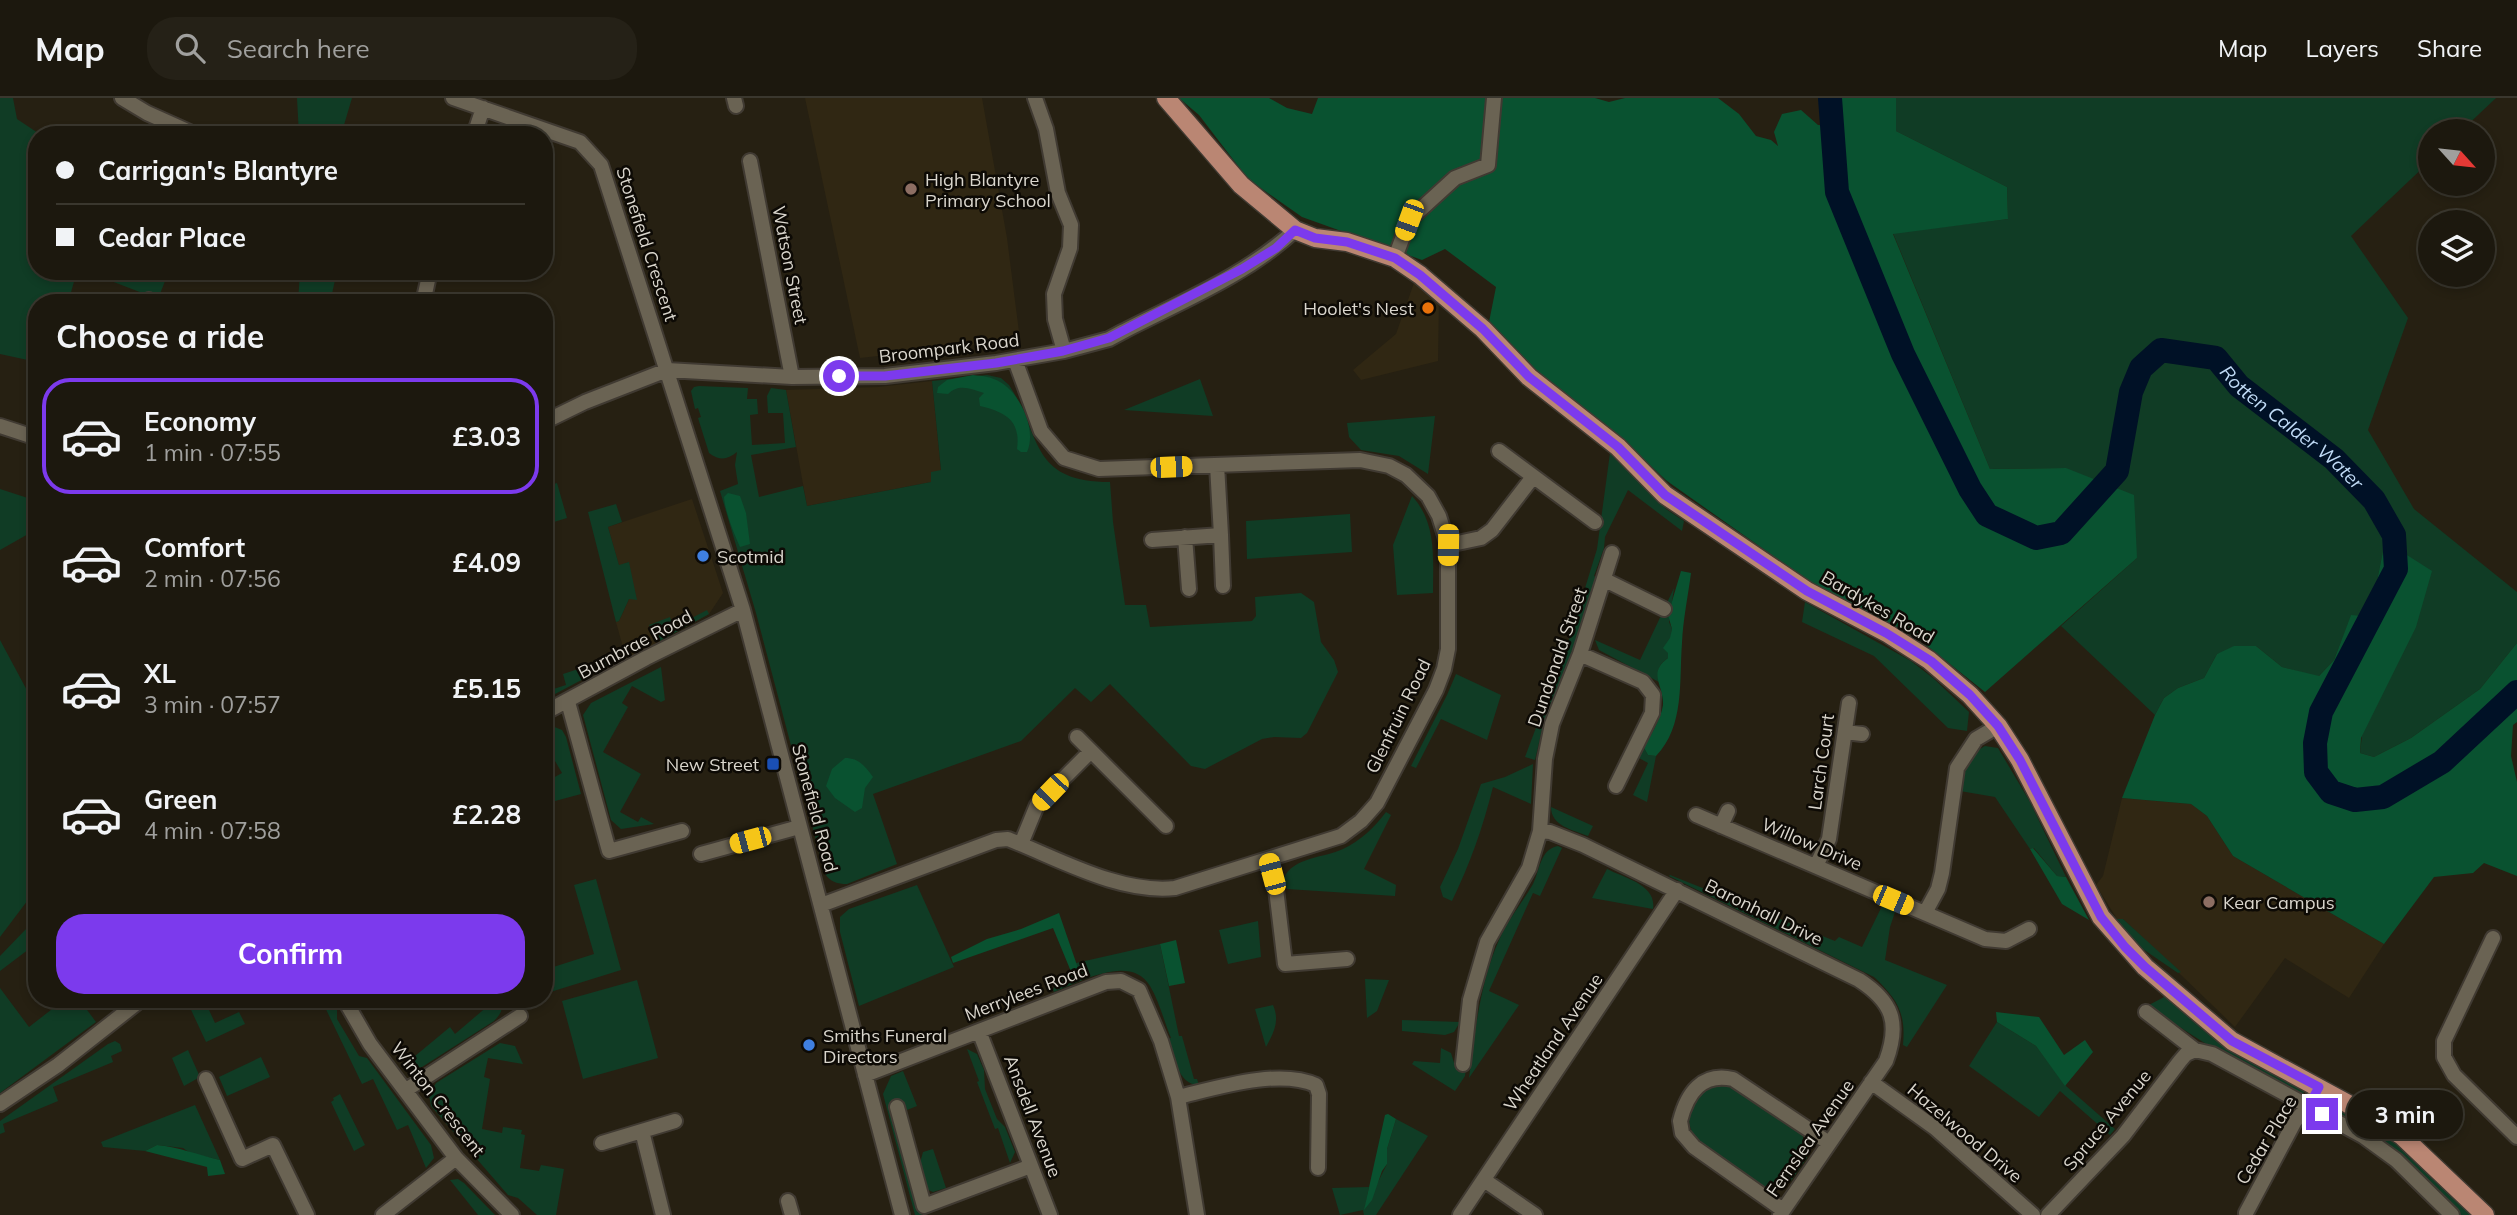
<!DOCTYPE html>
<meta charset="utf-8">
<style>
:root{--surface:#1c180e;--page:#252117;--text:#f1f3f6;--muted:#a0a09e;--line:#3a372e;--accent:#7c3aed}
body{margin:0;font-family:Mulish,sans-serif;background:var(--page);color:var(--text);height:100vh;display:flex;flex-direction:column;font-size:26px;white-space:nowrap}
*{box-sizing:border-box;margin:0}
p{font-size:23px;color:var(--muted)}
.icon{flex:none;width:38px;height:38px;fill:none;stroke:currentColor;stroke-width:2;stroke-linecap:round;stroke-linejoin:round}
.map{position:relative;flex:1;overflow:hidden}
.sheet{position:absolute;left:28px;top:196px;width:525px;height:714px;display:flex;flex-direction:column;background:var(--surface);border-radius:28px;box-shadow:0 4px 10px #0003,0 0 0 2px var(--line)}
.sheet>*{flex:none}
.banner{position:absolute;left:28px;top:28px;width:525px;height:154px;border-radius:28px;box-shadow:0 4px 10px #0003,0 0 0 2px var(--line);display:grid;align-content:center;height:154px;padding:0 28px;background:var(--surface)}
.needle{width:46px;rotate:117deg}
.tools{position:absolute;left:2418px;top:21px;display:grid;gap:14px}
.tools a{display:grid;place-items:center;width:77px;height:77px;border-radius:50%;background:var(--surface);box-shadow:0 4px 10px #0003,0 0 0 2px var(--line);font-size:35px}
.end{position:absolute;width:32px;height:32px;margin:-16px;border:9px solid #7c3aed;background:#fff;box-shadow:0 0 0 4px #fff}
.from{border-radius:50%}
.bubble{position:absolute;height:49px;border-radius:24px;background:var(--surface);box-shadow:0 4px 10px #0003,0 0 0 2px var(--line);font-size:23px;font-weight:700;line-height:49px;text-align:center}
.car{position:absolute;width:21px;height:42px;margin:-21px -10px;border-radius:9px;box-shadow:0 0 5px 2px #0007;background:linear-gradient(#f5c518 24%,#345 0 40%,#f5c518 0 76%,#345 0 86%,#f5c518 0)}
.banner b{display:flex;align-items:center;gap:24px;height:66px;font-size:26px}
.banner b+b{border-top:2px solid var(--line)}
.banner i{width:18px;height:18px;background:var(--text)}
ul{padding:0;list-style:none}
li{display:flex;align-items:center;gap:21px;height:116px;margin:0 14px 10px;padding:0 14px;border:4px solid transparent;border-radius:28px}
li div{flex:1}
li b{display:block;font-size:26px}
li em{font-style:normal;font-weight:700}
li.selected{border-color:var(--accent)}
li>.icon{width:63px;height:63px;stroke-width:1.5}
h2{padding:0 28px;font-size:32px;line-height:84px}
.button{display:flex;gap:14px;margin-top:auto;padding:14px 28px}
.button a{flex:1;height:80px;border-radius:28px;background:var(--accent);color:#fff;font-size:28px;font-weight:700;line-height:80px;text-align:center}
header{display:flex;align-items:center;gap:42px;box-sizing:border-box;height:98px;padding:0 35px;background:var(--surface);border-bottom:2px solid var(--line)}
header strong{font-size:33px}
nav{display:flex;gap:38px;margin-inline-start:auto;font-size:24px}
.search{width:490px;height:63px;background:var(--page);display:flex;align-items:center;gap:18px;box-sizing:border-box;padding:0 24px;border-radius:28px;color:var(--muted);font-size:26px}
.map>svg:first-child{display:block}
</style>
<header>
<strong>Map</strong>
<div class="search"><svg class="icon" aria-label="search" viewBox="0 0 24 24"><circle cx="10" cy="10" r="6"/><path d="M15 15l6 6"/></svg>Search here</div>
<nav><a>Map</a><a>Layers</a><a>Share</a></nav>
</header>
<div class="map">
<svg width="2517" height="1117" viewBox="0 0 2517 1117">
<rect width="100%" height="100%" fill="#262012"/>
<!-- built -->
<path fill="#302713" d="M805,0h177l25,140 13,102 -160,18z
M1415,182l24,16 -1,65 -77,19 -8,-10 43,-36z
M932,283l9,90 -10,11 -124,24 -21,-116 92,-3z
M692,401l31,94 -14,21 -49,27 -33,21 -11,-40 3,-1 10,-22v-37l-10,4 -11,-39z
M2122,700l69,6 16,12 26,40 151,88 -35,54 -64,-40 -50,69 -112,-108h-6l-21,-34 7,-9z"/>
<!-- green -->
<path fill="#103c25" d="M0,0h13l4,21 24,16h-4v136h40l-9,32h-31v59l-37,-8z
M297,0h55l-11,37h-42z
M1896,0h600l-35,33h-30v29l-80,76 57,82 -40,112 46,79 103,83v51l-37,46 -69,49 -37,19 -14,-4 25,-211 -10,49 -15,25h-9l-17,44 -16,17 -36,-10 -26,-21 -39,8 -13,24 -26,10 -14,10 -9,17 -94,-89 76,-68 -71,-90 -76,1 -97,-236 115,-14 -1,-32 -111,-56z
M85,173h84l-11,28z
M300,173h37l-7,32h-32z
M987,277l14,3 8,7c33,50 20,97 101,97l3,40 12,83h21l4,22 102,-6 4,-5 -1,-19 46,-4 13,9 7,40 13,18 4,12 -31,61 -6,5 -27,-1 -12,2 -57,30 -14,-3 -81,-82 -19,18 -16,-14 -54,53 -148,53 24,70 -50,20c-10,0 -16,-2 -22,-10l-69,-261 -36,-122 18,-7 -3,-19 2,-13c-10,8 -17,9 -28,1l-11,-35 3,-1 -3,-9 -3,1 -4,-18 3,-4 5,-1 49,2 -1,11h10l1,15 -8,1 2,30 33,-2 -2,-30h-15l-1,-17 4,-8 15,2 10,57 -45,8 8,42 44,-11 4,20 124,-24v-10l10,-2 -9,-89z
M1200,281l13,37 -89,-6z
M1435,318l-7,58 -29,-18 -38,-6 -12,-13 -2,-14z
M1610,355l56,56 18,12 -2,10 -54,-41 -23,47 -1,11 -10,28 4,2 -51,143h-3l-9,39 -10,-3 45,-120 27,-88z
M557,385l10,35 -23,7v-38z
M0,391l37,12v28l-37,21z
M1412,398c25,27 21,62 21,97l-36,2 -4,-50z
M616,406l6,18 -14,5 11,38 10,-3 8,38 -8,-1 -10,22 -3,1 -28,-110z
M1350,416l2,38 -105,7 -1,-38z
M1674,490l-5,34 3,7 -4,29c-10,7 -11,12 -9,24l-60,-32 -4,-10 45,20z
M1805,504l106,59 22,17 36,34 -2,19 -19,-3 -74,-72 -72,-34z
M707,512l2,4 -49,27 -11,-16 21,-8 3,11z
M0,542l37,69v179l-37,49z
M624,556l1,3 -70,37 -11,3v-5l22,-7 -3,-11z
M661,569l4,33 -4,2 -29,-16 -10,17 6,4 -25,45 38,22 -21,38 18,10 3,-5 13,7 -33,5 -10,-9 -28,-105 8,-12z
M1456,576l45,21 -14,45 -46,-21 -25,49 -5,-2 36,-71z
M552,628l10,4 4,7 15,57 -37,10v-21l18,-10 -18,-31v-15z
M1985,648l13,2 32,54 36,75 -9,-1 -23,-28 -4,1 -35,-52 -35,-6c3,-19 8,-36 25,-45z
M1644,650l4,7 8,1 -9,46 -14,-7 15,-32 -9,-5z
M1533,666l-2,40 -38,-17c-10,40 -23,77 -41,114l-9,-4 -3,-10 18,-38 23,-65 24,-7z
M1551,709l42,19 -5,10c-15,-6 -37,-10 -37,-29z
M1386,714l5,3 -27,54 32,16 -1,11 -108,-7 -3,-11c9,-21 40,-20 59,-29 17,-8 32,-22 43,-37z
M1558,748l4,2 -22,48 -7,-3 -44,98 30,14 -50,73c6,-47 11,-95 30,-138 9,-20 23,-37 34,-56 7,-14 7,-35 25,-38z
M1607,771c18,9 50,16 46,40l-61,-11z
M1670,777l165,66 4,-4 23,10 20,-41 13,6 -5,15 -5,33 62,25 -40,62 -4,-2c3,-33 -6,-46 -29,-68l-205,-101z
M596,781l25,91 -77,24v-24l50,-16 -20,-69z
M917,787l37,82 -95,39 -19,-74v-15l9,-8z
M2117,821h6l58,53 -3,1 -41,-28z
M1258,823l3,36 -33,7 -9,-34z
M27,830l10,15 -37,28v-15z
M1160,846l19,92h3l12,43h3l2,6c-21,0 -25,-29 -32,-46l4,-1c-7,-17 -12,-37 -21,-52 -19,-33 -71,-4 -96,6l-1,-2 3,-8 22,-11 -2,-8z
M1365,881l24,1 -12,31 -10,7z
M637,882l21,78 -75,21 -21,-78z
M0,890l29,39 36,-28h14l17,23 -96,71z
M2166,898l139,94 -2,4h-4l-96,-52 -56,-36z
M186,901h18l11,24 24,-11 6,12 -39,18z
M321,901h11l5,9v11l22,37 8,2 64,87 3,13 -8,10 -18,-43 -11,5 -24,-51 -11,5z
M496,901h5c3,9 0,15 -7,22l-72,46 -10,2 -9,-3 47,-39 5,7z
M1273,907c7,16 1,27 -7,42l-11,-38z
M1402,922l58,2 -6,10 -9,3 -43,-4z
M1997,924l39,24 30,40 49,43 -5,6 -50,-44 -21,26 -70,-51z
M115,943l5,3 2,7 -11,5 2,6 -60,25 5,14 -55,23 2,8 -5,2v-13l108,-77z
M500,945l15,3 8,18 -35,-6 -4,19 6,2 -8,50 20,4 1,-6 19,3 -1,4 4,1 -5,33 19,3 2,-6 23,4 -8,46h-19l-19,-17 -10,-3 -77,-89 -2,-11 7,-12z
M1441,950l10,5 4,13 11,1 -1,9 -10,15 -43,-27 2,-3 26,2z
M967,951l10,5 7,16 1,19 12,30 8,8 10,25 -5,11 -12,-35 -3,1 -18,-47 2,-1z
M188,952l12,27 -16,9 -12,-28z
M261,959l9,20 -43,19 -8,-19z
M903,973l14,35 -10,4 -3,-8 -11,5 29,108h-7l-32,-121 8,-18z
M1724,986l10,3 68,45 5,26 -16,23 -26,8 -65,-45c-19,-22 -11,-40 8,-58z
M340,996l25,51 -11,6 -23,-49 3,-2 -1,-2z
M2330,1004l53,28 92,85h-14l-54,-53 -80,-52 -1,-5z
M195,1007l25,55 -30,-7 -7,-5 -26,-3 -12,6 -42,-4 -2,-5z
M1396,1021l32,17 -52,79h-12l-1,-5 -23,5 -8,-27 37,-1 -4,21 22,-44v-15z
M933,1051l13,39 -13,4 -7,-3 -6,-26 3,-11z
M458,1081l6,4 31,32h-17l-28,-35z"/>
<!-- forest -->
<path fill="#095230" d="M1179,0h90l18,10 25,6 6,-16h277l14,4 16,-4h93l21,16 17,22 15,4 7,6 -4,-14 8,-18 19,-4 17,15 13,1 -1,-28h66v33l111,56 1,32 -115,15 97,235 76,-1 68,27 3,63 -152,134 -69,-55 -103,-53 -146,-103 -54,-50 -55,-40 -70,-64 8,-40 -51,-38 -23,11 -120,-43 -54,-38 -49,-64z
M973,277c10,1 19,2 27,7 21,12 37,48 27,70h-6l-4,-3c4,-29 -12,-37 -37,-43l-1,-8 5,-5c-13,-4 -25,-10 -36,1l-11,-1 1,-6 9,-7z
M728,395l12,3 6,17 4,31 -10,3c-6,-13 -15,-36 -16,-50z
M2385,443l47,30 -16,56 -55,111 -1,15 14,4 37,-19 69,-49 37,-46v79l-4,3 -2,31 6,26v94l-33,-13 -11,10 -39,4 -50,67 -151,-88 -26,-40 -16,-12 -69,-6 33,-83 9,-17 14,-10 26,-10 13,-24 17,-8h22l26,21 37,9 15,-16 17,-45 10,1 14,-25z
M1681,473l10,2c-3,23 -8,47 -9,70 -3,38 3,83 -26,113l-8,-1 -4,-7c6,-12 17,-29 19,-43 1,-20 -16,-32 5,-47v-5l-5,-5 7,-10 2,-9 -4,-14z
M845,660c14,0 20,8 28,19l-8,11 -3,20 -7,4 -20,-14 -9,-12 6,-17z
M2033,750l24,28 9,1 23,43 -27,-16 -32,-55z
M1059,815l20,58 -7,3 -19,-46 -100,35 -2,-6 36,-18 34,-10z
M1176,842l9,43 -16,3 -9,-42z
M1996,914l43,5 25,38 21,-15 8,12 -28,34 -29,-40 -39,-24z
M1388,1016l8,5 -9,30v15l-5,7 -10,29 -8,10 21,-95z
M157,1047c22,2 41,10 63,15l5,14 -17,2 -1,-9 -62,-16z"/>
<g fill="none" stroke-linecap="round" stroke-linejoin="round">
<!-- river -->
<path stroke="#001126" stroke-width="24" id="s1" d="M1830,0l7,94 66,162 67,135 17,26 49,23 25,-5 56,-62 14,-79 10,-24 20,-18 55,8 23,28 95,73 40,41 20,35 2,34 -75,143 -6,31 1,29 15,20 24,8 28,-3 59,-35 75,-70"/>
<!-- minor casing -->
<g stroke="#403a32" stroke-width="18">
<path id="minor" d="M122,0l25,15 49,22
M453,0l127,44 21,23 142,445 159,605
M734,0l2,8
M1035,0l11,31 12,64 13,32 -1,23 -16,46 1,25 9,32
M474,37l9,-27
M750,63l42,216
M1395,160l14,-38 46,-42 33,-13 6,-67
M148,205l1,-3
M423,205l7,-32
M544,324l41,-20 82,-32 125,7 93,-1 111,-13 68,-12 45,-12 13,-7c58,-30 125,-57 173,-102
M0,328l37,12
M1499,353l96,71
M1221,437l2,51
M1185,439l4,52
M1152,442l69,-5 -4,-70
M1448,447l33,-7 11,-8 41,-53
M1605,482l59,29
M1580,556l63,28 10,13 -1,18 -36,73
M568,604l41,149 73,-20
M544,615l102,-55 97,-48
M1845,634l17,2
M1091,653l75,75
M1696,717l289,124 21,2 23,-12
M1721,728l7,-15
M1540,733l10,1 33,13 276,135c34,22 41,43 27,81l-106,154
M1021,746l16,-39 54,-54 -14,-14
M701,756l98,-27
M1268,761l8,30 9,75 62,-5
M1816,768l13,-27 20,-136
M821,807l175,-65 12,-1c51,20 112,55 167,49l166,-52 20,-15 16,-18 59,-113 8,-21 4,-20v-104l-9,-29 -11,-20 -22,-21 -17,-9 -29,-6 -261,9 -35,-11 -23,-27 -26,-71
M1925,815l13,-24 4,-16 15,-105 19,-29 22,-13
M2493,840l-49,103v16l10,18 63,62
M344,901l26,45 86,114 56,57
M2146,914l49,38 17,4 151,82 33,24 56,55
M979,933l71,184
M1463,966l7,-64 17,-58 42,-74 11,-37 5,-72 7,-35 28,-70 32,-101
M865,977l241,-93 15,-1 18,9 22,51 17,56 19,118
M206,981l36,80 31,-14 34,70
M1871,984l64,46 98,87
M406,992l114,-74
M1178,999c38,-9 101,-29 138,-12l3,9 -1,74
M0,1006l58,-39 84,-66
M897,1009l27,99 107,-40
M642,1033l21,84
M602,1045l73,-22
M1484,1082l51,35
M788,1103l4,14
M1783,1112l-89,-63 -12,-14 -2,-12c7,-28 22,-49 53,-42l96,64
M2246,1115l49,-92 13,-14 11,-20
M383,1117l73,-57
M1460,1117l217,-325
M2048,1117l75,-79 57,-75 6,-7 9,-4"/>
</g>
<!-- major casing -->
<g stroke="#403a32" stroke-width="21">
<path id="major" d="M1166,0l75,87 54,45 20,8 32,4 48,16 25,17 63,54 46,48 89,70 47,48 142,96 80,42 42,27 41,35 28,31 22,34 81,157 44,50 87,74 142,77 28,18 83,79"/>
</g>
<!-- minor -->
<use href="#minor" stroke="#6a6353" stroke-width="14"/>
<!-- major -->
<use href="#major" stroke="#ba8673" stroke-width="18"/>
</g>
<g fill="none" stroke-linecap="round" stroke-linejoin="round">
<!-- route -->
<path stroke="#7c3aed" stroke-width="9" d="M839,278h46l111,-13 67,-12 46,-13 133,-69 34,-21 19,-18 20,8 32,4 48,16 25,17 63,54 46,48 89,70 47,48 142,96 79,42 45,28 39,34 28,31 22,34 81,157 24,30 20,20 87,74 87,46 -11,20 14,7"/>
</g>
<!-- markers -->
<g fill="#8d6e63" stroke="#0d0a05" stroke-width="2.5">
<circle cx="911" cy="91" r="7"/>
<circle cx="2209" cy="804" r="7"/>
</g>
<circle fill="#e8710a" stroke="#0d0a05" stroke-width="2.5" cx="1428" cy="210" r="7"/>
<g fill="#3f7fe0" stroke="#0d0a05" stroke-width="2.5">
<circle cx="703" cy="458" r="7"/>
<circle cx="809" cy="947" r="7"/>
</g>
<rect fill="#1a4fb4" stroke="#0d0a05" stroke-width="2.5" x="766" y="659" width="14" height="14" rx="3.5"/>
<g text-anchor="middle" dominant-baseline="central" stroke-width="5" stroke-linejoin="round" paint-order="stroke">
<!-- poi labels -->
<g font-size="18" fill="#dad6cd" stroke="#0d0a05" text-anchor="start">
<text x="925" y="81">High Blantyre<tspan x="925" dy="21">Primary School</tspan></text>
<text x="1414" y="210" text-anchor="end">Hoolet's Nest</text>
<text x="717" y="458">Scotmid</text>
<text x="759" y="666" text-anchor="end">New Street</text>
<text x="2223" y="804">Kear Campus</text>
<text x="823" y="937">Smiths Funeral<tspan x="823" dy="21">Directors</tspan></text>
</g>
<!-- street labels -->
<g font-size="18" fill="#dad6cd" stroke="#0d0a05">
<text transform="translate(647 146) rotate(72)">Stonefield Crescent</text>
<text transform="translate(790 167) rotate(79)">Watson Street</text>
<text transform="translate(949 250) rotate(-7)">Broompark Road</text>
<text transform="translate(1878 509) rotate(30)">Bardykes Road</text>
<text transform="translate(635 546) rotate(-28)">Burnbrae Road</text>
<text transform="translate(1557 559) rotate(-71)">Dundonald Street</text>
<text transform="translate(1398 618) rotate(-64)">Glenfruin Road</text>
<text transform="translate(1821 664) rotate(-82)">Larch Court</text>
<text transform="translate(815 710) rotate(75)">Stonefield Road</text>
<text transform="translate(1812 746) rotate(23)">Willow Drive</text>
<text transform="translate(1764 814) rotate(26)">Baronhall Drive</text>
<text transform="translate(1026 894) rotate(-21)">Merrylees Road</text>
<text transform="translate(1553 944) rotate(-56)">Wheatland Avenue</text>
<text transform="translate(438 1001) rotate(52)">Winton Crescent</text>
<text transform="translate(1033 1018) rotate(69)">Ansdell Avenue</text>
<text transform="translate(2107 1022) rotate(-50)">Spruce Avenue</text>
<text transform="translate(1965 1035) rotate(40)">Hazelwood Drive</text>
<text transform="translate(1810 1040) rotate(-55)">Fernslea Avenue</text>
<text transform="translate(2266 1042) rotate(-59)">Cedar Place</text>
</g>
<!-- water labels -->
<g font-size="19" font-style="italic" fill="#bfdaf5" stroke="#0d0a05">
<text stroke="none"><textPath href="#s1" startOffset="906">Rotten Calder Water</textPath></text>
</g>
</g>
</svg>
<div class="tools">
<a><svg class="needle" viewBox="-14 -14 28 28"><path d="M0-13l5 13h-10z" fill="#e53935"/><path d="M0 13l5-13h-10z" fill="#a0a09e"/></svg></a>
<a><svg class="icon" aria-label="layers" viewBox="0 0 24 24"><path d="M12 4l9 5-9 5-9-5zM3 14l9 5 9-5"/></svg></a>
</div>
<i class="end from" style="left:839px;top:278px"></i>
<i class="end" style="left:2322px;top:1016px"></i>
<div class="bubble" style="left:2347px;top:992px;width:116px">3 min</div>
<i class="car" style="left:1409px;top:122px;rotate:200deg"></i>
<i class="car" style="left:1171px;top:369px;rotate:88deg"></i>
<i class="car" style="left:1448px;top:447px;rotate:181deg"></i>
<i class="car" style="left:1050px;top:694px;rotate:224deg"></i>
<i class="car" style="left:750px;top:742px;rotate:255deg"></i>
<i class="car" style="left:1272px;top:776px;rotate:345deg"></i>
<i class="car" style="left:1893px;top:802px;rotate:113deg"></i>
<div class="banner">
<b><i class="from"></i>Carrigan's Blantyre</b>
<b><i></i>Cedar Place</b>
</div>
<section class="sheet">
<h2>Choose a ride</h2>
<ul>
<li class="selected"><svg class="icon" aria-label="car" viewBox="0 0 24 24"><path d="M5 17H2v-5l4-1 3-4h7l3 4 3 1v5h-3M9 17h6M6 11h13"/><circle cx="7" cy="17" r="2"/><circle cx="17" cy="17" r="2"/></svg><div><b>Economy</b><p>1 min · 07:55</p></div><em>£3.03</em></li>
<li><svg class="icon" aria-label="car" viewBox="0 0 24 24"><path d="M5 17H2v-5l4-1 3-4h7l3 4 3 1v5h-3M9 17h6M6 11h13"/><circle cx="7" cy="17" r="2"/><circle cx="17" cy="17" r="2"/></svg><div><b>Comfort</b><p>2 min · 07:56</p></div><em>£4.09</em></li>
<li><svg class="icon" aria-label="car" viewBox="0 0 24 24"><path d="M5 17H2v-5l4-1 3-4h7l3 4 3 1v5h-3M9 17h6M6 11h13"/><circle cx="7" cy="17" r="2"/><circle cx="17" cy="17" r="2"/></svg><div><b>XL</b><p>3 min · 07:57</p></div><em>£5.15</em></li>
<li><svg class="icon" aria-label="car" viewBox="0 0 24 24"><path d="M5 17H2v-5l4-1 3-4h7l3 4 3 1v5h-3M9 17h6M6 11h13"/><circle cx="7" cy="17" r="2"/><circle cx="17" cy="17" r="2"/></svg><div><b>Green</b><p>4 min · 07:58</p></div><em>£2.28</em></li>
</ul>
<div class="button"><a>Confirm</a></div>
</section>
</div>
